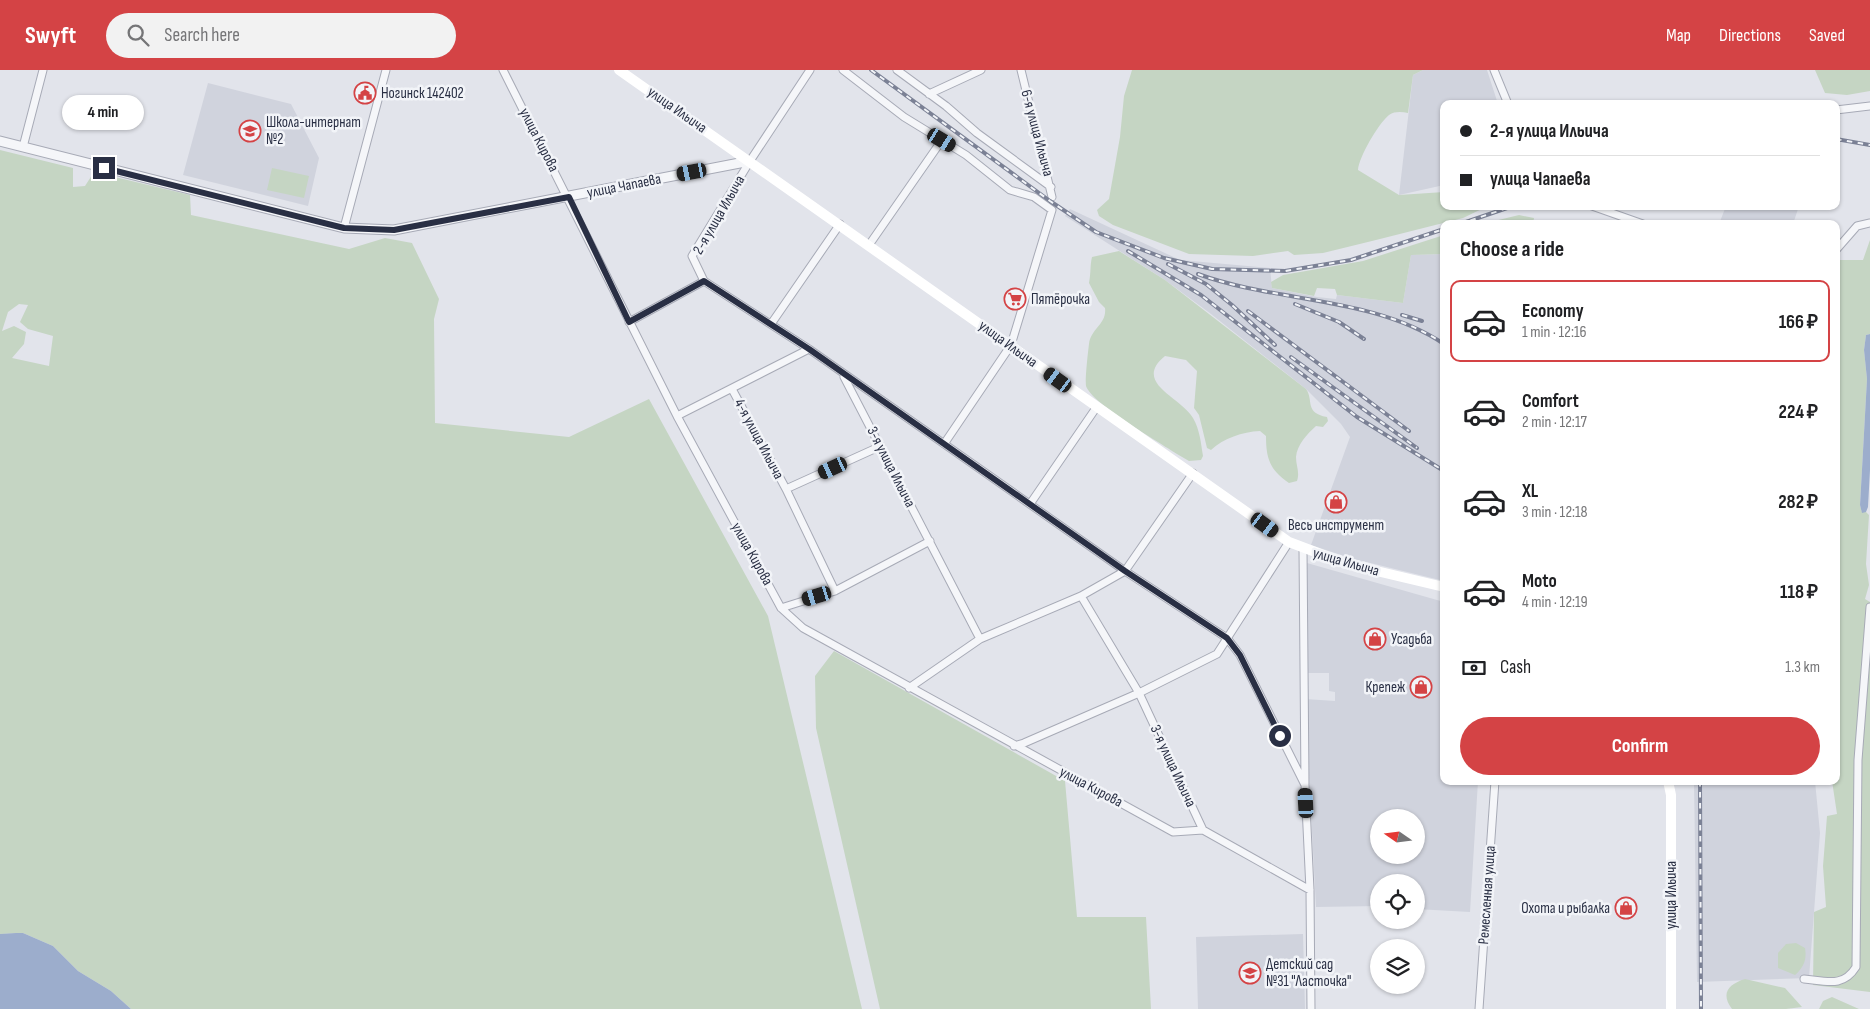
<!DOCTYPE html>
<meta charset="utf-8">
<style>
:root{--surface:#fff;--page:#f2f2f2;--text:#202124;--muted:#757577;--line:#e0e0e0;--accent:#d44345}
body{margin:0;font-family:"Sofia Sans Condensed",sans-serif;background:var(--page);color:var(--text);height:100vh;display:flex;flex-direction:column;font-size:19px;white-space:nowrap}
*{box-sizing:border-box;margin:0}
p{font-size:16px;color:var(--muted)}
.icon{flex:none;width:28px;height:28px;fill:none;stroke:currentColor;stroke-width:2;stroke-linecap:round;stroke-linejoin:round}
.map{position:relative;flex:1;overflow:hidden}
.panel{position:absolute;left:1440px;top:150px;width:400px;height:565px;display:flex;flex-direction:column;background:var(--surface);border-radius:10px;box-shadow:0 1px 4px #0004}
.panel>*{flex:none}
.hud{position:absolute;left:1440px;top:30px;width:400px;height:110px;border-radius:10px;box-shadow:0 1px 4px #0004;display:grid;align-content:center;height:110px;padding:0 20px;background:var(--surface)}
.needle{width:32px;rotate:284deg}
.fabs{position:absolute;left:1370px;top:739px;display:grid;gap:10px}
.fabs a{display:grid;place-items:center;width:55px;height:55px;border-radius:50%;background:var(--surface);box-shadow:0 1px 4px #0004;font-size:25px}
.end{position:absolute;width:22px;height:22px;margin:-11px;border:6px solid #292f44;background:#fff;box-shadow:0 0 0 2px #fff}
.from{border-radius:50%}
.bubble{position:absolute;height:35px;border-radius:18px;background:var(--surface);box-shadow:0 1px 4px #0004;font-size:16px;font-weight:700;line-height:35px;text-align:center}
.car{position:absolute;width:15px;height:30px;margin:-15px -8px;border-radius:6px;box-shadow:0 0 4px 1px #0007;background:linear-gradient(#222 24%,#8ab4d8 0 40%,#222 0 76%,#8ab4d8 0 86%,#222 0)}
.hud b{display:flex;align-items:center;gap:18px;height:48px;font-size:19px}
.hud b+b{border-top:1px solid var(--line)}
.hud i{width:12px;height:12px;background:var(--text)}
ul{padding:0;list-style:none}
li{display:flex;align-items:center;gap:15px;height:82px;margin:0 10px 8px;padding:0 10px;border:2px solid transparent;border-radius:10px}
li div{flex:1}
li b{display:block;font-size:19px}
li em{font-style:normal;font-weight:700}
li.active{border-color:var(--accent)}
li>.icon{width:45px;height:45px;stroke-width:1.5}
h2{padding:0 20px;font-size:22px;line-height:60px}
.pay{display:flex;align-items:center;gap:12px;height:55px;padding:0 20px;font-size:19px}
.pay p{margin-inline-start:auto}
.action{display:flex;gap:10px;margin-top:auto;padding:10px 20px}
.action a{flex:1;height:58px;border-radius:30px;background:var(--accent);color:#fff;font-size:20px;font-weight:700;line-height:58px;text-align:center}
header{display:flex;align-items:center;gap:30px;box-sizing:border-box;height:70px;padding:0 25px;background:var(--accent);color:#fff}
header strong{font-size:24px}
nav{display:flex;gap:28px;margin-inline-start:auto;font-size:18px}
.search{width:350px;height:45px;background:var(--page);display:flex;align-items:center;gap:12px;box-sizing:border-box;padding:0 18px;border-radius:28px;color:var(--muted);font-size:19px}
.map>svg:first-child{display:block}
</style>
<header>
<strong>Swyft</strong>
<div class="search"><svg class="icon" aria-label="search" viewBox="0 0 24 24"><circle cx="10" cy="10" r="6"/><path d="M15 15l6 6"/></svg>Search here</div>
<nav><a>Map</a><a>Directions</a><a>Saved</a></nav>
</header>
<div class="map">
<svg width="1870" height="939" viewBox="0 0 1870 939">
<rect width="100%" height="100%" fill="#e2e4eb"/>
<!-- built -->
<path fill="#d0d3dd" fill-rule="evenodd" d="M1423,0h64l11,34h-54v81l-45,10 14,-120z
M208,13l83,21 28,54 -11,48 -125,-31z
M1726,136h73l-6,18h-74z
M1070,139l110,51 90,8 2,20 45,9 19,2 1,-4 66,8 8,-48 33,-1v327l-94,-23 -39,-13 39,-108 -9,-13 -35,-35 -95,-75 -46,-34 -100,-64z
M1307,493l137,39v179h34l-8,131 -54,-3v-27h-37v24l-63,1 -11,-208 30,2v-9l-6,-1v-18h-21l-3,-2zM1379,748h37v37h-37z
M1694,711h121l5,52 -11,145 -112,4z
M1303,864l2,75h-107l-2,-72z"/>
<!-- green -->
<path fill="#c5d5c3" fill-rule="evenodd" d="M1132,0h291l-10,5 -5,38c-6,-1 -13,-2 -19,2 -11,9 -30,42 -31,55l41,25 45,-3v14h44l-25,12 -87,22 -53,13 -29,2 -6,-4 -35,5 -64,-2 -76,-29 -14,-9 -2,-6 12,-11 11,-62 4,-41z
M1815,0h55v21l-23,4 -22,-2z
M0,80l73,18v19l12,-1 9,-14 96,23 1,20 158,34 36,-11 27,5 27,56 -5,20 1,104 134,14 80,-38 119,217 94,393h-731l-20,-18 -33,-20 -25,-25 -30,-13 -23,1zM19,234l9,1 -8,17 8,7 25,7 -4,30 -37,-8 12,-14 2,-12 -12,-6 -12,5 6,-19z
M272,98l37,8 -5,22 -37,-8z
M1519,145l15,3 -1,6h-51z
M1444,165v19l-33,1 -8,48 -66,-8 -2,-6 -18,-1 -3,8 -42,-8 -1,-6 12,-7 80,-14z
M1870,170v94l-4,1 -2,15 3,29 -7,126 2,7h4l3,3 -3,49 3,21 -4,14 5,3v390l-57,-7 1,-73 12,-5 -3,-41 4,-50 10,-2 -5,-33 5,-1 2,-35 -3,-1v-484h27z
M1119,181l46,29 141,109c8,11 -2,24 21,28l1,4 -5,6 -7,-1c-9,8 -19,19 -20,31 0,9 4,15 1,24l-8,2c-19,-13 -23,-24 -23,-47l-6,-5c-18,1 -36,7 -49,19l-4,-2 -8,-33 -5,-7 3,-37 -11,-11 -21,-4c-33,27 16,41 28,62 7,12 8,26 10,38l-2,4 -12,1 -12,-7c-18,-12 -85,-50 -91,-68 -1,-7 2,-34 3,-42 2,-16 18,-20 16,-36l-6,-6 -10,-19c2,-10 1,-18 3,-26z
M834,581l231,130 12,136h69l5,92h-271l-64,-281 -1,-52z
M1796,873l9,5c2,11 -1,19 -10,27l-17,-7v-15l8,-9z
M1745,909l40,9 17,19 -16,2h-54c-12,-16 -3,-25 13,-30z
M1832,927l27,12h-40l4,-8z"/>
<!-- water -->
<path fill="#9cadcc" d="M1870,264v136l-2,37 -2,5 -4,1 -2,-8 7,-126 -3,-29 2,-15z
M16,863h7l30,13 25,25 33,20 20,18h-131v-75z"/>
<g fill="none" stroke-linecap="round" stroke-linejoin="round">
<!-- minor casing -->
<g stroke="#a7aab6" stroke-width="9">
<path id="minor" d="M503,0l174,346 104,192 22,20 370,204 30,-2
M810,0l-60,91 -58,95 12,25 105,68 316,222 102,67 13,17 65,130 5,105 1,119
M843,0l61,47 62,38 44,35 24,7 18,13 -41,135 -67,99
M897,0l49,36 31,27 74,54
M1021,0l31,127
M1494,0l14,34
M929,24l52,-24
M1836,40l34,-4
M23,77l20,-77
M1592,136l51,18
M344,158l42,-158
M869,175l73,-105
M1836,180l21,-24 13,-3
M629,252l75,-41
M771,254l69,-100
M844,307l136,262
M732,319l54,100 49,102
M677,346l132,-67
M786,419l95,-43
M1030,434l66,-96
M1303,479l2,235
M1081,526l58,97 64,137 107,60
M781,538l54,-17 95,-50
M909,618l71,-49 101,-43 44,-25 68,-98
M1014,676l10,-3 115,-50 78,-39 72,-112
M1804,909c22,2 39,9 52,-12l2,-207 12,-153
M1479,939l16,-228"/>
</g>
<!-- tertiary casing -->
<g stroke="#a7aab6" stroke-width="11">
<path id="tertiary" d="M0,71l344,87 50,2 356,-69"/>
</g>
<!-- minor -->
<use href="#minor" stroke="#f5f6f9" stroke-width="7"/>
<!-- tertiary -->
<use href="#tertiary" stroke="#f5f6f9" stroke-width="9"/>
<!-- secondary -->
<path stroke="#fff" stroke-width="10" d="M619,0l670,472 58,22 97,23
M1668,711l3,14v214"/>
<!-- rail casing -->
<g stroke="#7b8195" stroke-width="4">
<path id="rail" d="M871,0l179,131 46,31 68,26 48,11 73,2 66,-11 93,-31
M1836,69l34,6
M1460,154l53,-18
M1128,181l73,44 156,122 87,54
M1168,194l38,20 26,21 43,40
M1198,204c79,29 175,22 246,70
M1295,234l44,18 25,17
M1248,241l161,120
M1402,245l20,6
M1291,287l126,91
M1700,711l1,228"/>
</g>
<!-- rail -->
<use href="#rail" stroke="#f2f4f8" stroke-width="2" stroke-dasharray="5.5" stroke-linecap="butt"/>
</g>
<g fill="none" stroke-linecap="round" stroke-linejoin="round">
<!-- route -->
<path stroke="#292f44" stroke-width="6" d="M104,98l240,60 50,2 175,-33 60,125 75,-41 105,68 316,222 102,67 13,17 40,81"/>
</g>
<!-- icons -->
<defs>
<g id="civic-ring" transform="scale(1.125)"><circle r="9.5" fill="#f2f4f8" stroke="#d44345" stroke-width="1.5"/><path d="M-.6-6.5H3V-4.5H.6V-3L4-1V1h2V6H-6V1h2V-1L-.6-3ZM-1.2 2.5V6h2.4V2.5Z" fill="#d44345"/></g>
<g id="school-ring" transform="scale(1.125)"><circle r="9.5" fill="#f2f4f8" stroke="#d44345" stroke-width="1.5"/><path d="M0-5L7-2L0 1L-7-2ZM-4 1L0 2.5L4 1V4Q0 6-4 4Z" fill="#d44345"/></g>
<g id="supermarket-ring" transform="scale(1.125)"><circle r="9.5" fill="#f2f4f8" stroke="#d44345" stroke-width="1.5"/><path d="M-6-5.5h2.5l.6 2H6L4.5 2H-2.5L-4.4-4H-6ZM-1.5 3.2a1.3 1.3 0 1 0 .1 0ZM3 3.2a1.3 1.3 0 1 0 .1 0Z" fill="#d44345"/></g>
<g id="shop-ring" transform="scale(1.125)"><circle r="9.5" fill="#f2f4f8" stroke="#d44345" stroke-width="1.5"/><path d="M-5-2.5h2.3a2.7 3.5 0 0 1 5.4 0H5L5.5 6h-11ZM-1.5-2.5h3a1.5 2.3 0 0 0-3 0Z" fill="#d44345"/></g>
</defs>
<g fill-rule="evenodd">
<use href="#civic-ring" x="365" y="23"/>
<use href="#school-ring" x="250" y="61"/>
<use href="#supermarket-ring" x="1015" y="229"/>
<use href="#shop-ring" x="1336" y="432"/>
<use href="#shop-ring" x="1375" y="569"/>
<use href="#shop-ring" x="1421" y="617"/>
<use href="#shop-ring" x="1626" y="838"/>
<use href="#school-ring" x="1250" y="903"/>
</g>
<g text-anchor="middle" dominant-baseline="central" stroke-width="5" stroke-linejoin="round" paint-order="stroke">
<!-- poi labels -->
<g font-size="15" fill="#292f44" stroke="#f2f4f8" text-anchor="start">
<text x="381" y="23">Ногинск 142402</text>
<text x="266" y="52">Школа-интернат<tspan x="266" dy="17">№2</tspan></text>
<text x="1031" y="229">Пятёрочка</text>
<text x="1336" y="455" text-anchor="middle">Весь инструмент</text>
<text x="1391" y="569">Усадьба</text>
<text x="1405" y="617" text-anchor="end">Крепеж</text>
<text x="1610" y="838" text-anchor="end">Охота и рыбалка</text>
<text x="1266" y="894">Детский сад<tspan x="1266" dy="17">№31 "Ласточка"</tspan></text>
</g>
<!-- street labels -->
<g font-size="15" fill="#292f44" stroke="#f2f4f8">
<text transform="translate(677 40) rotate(35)">улица Ильича</text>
<text transform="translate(1037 63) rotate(75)">6-я улица Ильича</text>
<text transform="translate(539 70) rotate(63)">улица Кирова</text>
<text transform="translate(624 116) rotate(-11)">улица Чапаева</text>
<text transform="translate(719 145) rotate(-60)">2-я улица Ильича</text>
<text transform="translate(1008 274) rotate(36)">улица Ильича</text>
<text transform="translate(759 369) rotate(62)">4-я улица Ильича</text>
<text transform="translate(891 397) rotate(63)">3-я улица Ильича</text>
<text transform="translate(752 484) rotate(61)">улица Кирова</text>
<text transform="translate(1346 492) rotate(16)">улица Ильича</text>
<text transform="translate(1173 696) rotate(65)">3-я улица Ильича</text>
<text transform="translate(1091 717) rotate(28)">улица Кирова</text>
<text transform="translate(1487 825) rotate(-86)">Ремесленная улица</text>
<text transform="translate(1671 825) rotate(-90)">улица Ильича</text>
</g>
</g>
</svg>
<div class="fabs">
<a><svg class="needle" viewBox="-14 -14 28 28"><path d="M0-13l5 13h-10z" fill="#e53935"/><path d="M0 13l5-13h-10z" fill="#757577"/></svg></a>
<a><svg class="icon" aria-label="locate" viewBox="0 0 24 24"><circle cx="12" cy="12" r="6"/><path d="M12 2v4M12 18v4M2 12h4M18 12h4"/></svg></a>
<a><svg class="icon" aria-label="layers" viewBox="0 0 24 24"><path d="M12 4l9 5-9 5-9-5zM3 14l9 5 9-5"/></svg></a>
</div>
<i class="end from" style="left:1280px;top:666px"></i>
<i class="end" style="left:104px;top:98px"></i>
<div class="bubble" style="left:62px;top:25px;width:82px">4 min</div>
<i class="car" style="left:942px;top:70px;rotate:121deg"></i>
<i class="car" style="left:692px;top:102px;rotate:259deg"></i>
<i class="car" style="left:1058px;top:310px;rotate:306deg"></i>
<i class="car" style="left:833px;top:398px;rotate:245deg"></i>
<i class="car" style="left:1265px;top:455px;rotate:126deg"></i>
<i class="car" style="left:817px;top:526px;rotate:253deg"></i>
<i class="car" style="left:1306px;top:733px;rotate:357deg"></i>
<div class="hud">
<b><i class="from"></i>2-я улица Ильича</b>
<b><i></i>улица Чапаева</b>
</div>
<section class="panel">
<h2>Choose a ride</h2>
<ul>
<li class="active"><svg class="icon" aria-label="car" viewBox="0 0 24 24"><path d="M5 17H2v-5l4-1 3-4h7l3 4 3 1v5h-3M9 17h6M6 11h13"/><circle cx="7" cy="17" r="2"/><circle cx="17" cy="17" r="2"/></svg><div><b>Economy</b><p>1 min · 12:16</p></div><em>166 ₽</em></li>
<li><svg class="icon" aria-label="car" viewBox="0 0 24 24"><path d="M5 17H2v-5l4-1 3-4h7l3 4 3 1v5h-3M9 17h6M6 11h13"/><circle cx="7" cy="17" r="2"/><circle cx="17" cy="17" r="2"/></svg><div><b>Comfort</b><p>2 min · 12:17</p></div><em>224 ₽</em></li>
<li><svg class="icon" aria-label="car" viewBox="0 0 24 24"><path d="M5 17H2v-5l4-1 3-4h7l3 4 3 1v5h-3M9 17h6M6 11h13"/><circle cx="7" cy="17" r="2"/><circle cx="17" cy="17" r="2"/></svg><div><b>XL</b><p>3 min · 12:18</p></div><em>282 ₽</em></li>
<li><svg class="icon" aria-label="car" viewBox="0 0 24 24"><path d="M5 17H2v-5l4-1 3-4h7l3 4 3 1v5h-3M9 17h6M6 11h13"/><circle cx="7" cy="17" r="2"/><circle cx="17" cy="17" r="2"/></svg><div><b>Moto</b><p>4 min · 12:19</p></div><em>118 ₽</em></li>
</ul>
<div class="pay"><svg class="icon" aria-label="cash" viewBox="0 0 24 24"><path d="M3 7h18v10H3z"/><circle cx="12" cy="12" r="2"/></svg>Cash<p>1.3 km</p></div>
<div class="action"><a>Confirm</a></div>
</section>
</div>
